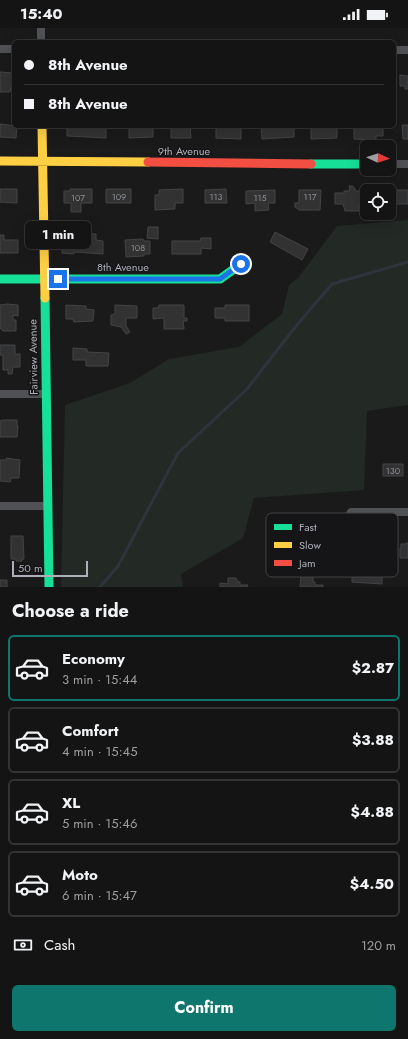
<!DOCTYPE html>
<meta charset="utf-8">
<style>
:root{--surface:#141414;--page:#1d1d1d;--text:#f1f3f6;--muted:#9d9ea0;--line:#333334;--accent:#0f766e}
body{margin:0;font-family:Jost,sans-serif;background:var(--page);color:var(--text);height:100vh;display:flex;flex-direction:column;font-size:15px;white-space:nowrap}
*{box-sizing:border-box;margin:0}
p{font-size:13px;color:var(--muted)}
.icon{flex:none;width:22px;height:22px;fill:none;stroke:currentColor;stroke-width:2;stroke-linecap:round;stroke-linejoin:round}
.map{position:relative;height:559px;overflow:hidden}
.drawer{display:flex;flex-direction:column;background:var(--surface);flex:1}
.drawer>*{flex:none}
.hud{position:absolute;left:12px;top:12px;width:384px;height:88px;border-radius:6px;box-shadow:0 4px 16px #0002,0 0 0 1px var(--line);display:grid;align-content:center;height:88px;padding:0 12px;background:var(--surface)}
.needle{width:26px;rotate:94deg}
.tools{position:absolute;left:360px;top:112px;display:grid;gap:8px}
.tools a{display:grid;place-items:center;width:36px;height:36px;border-radius:6px;background:var(--surface);box-shadow:0 4px 16px #0002,0 0 0 1px var(--line);font-size:20px}
.scale{position:absolute;left:12px;bottom:10px;width:76px;box-sizing:border-box;padding-left:4px;border:2px solid #adb0ba;border-top:0;font-size:11px;line-height:14px;white-space:nowrap;color:#adb0ba;-webkit-text-stroke:3px #151416;paint-order:stroke}
.end{position:absolute;width:18px;height:18px;margin:-9px;border:5px solid #1a73e8;background:#fff;box-shadow:0 0 0 2px #fff}
.from{border-radius:50%}
.bubble{position:absolute;height:28px;border-radius:6px;background:var(--surface);box-shadow:0 4px 16px #0002,0 0 0 1px var(--line);font-size:13px;font-weight:700;line-height:28px;text-align:center}
.hud b{display:flex;align-items:center;gap:14px;height:38px;font-size:15px}
.hud b+b{border-top:1px solid var(--line)}
.hud i{width:10px;height:10px;background:var(--text)}
ul{padding:0;list-style:none}
li{display:flex;align-items:center;gap:12px;height:66px;margin:0 8px 6px;padding:0 4px;border:2px solid var(--line);border-radius:6px}
li div{flex:1}
li b{display:block;font-size:15px}
li em{font-style:normal;font-weight:700}
li.selected{border-color:var(--accent)}
li>.icon{width:36px;height:36px;stroke-width:1.5}
h2{padding:0 12px;font-size:18px;line-height:48px}
.pay{display:flex;align-items:center;gap:10px;height:44px;padding:0 12px;font-size:15px}
.pay p{margin-inline-start:auto}
.action{display:flex;gap:8px;margin-top:auto;padding:8px 12px}
.action a{flex:1;height:46px;border-radius:6px;background:var(--accent);color:#fff;font-size:16px;font-weight:700;line-height:46px;text-align:center}
.status{display:flex;justify-content:space-between;align-items:center;height:28px;padding:0 20px;background:var(--surface);direction:ltr}
.status svg{height:11px;fill:currentColor}
.map>svg:first-child{display:block}
</style>
<div class="status"><b>15:40</b><svg viewBox="0 0 49 12"><path d="M0 12V9h3v3zM5 12V6h3v6zM10 12V3h3v9zM15 12V0h3v12zM26 1h20v11H26zM47 4h2v5h-2z"/></svg></div>
<div class="map">
<svg width="408" height="559" viewBox="0 0 408 559">
<rect width="100%" height="100%" fill="#1a1a1a"/>
<!-- green -->
<path fill="#232924" d="M408,192v185l-41,6 -3,79 -110,8 -11,40 -62,36 2,13h-122l4,-182 65,-22 39,-24 70,-12 43,-33 7,-29 9,-7 39,-52z"/>
<g fill="none" stroke-linecap="round" stroke-linejoin="round">
<!-- stream -->
<path stroke="#2e343c" stroke-width="3" d="M100,559l18,-21 60,-113 69,-64 49,-63 36,-42 76,-22"/>
</g>
<!-- building -->
<path fill="#323233" stroke="#434446" d="M0,44l14,1v13h-3l-1,6h-10z
M400,47l8,1v13h-3v-3h-5z
M0,96l17,2 -1,12 -16,-1z
M402,97h6v14h-5z
M67,98h39v12l-39,-2z
M129,98h24v11l-24,1z
M171,98h19l1,12h-20z
M216,98h25v13l-25,-1z
M261,98h33v11l-32,2z
M311,98h26v12l-26,1z
M354,98h29v10h-7v4l-22,-1z
M349,158h4l3,5h9l1,13h-7v7h-14l-2,-7h-8v-11h9v-2h6z
M0,161h17v14l-17,-1z
M70,161h22v14h-11v9h-10v-9h-7v-12h6z
M106,161h25v14h-25z
M183,161v14h-8v6l-20,1v-15h4v-5z
M226,161l1,14h-22v-13z
M275,162v13h-7l1,7 -14,1v-8l-9,1v-13z
M299,162h22l-1,20h-21l-4,-3v-4h4z
M387,162h21v14h-19v-13z
M379,185h9l1,6h-10z
M148,199h10v12l-11,-1z
M275,204l33,17 -6,11 -32,-18z
M88,205l8,1v6l7,1v13l-29,-2v2l-12,-1v-11h17v-1h3v-6h6z
M0,207h4v5h14v13h-18z
M201,210h10v11l-10,-1v6h-29v-13h28z
M143,211l1,2h6v13h-6v2l-18,1 -1,-17z
M7,276l11,1v11l-5,-1v5h3v11h-13l-3,-3v-23z
M66,277l20,1v3l8,1 -1,11 -19,1 -1,-3h-7z
M115,277l22,1v12h-11v8l4,6 -4,2 -5,-7 -10,-2v-10l4,-1z
M159,277h25v13h3v3h-4l1,8h-20v-11l-11,1v-11h5z
M225,277h24v16h-24v-3h-10v-10h10z
M0,317h15v9h5v13h-7l-1,7h-4v-4h-5v-15h-3z
M73,320l14,1v3l22,1 -1,13h-22v-6h-13z
M3,392h14v6h1l-1,11h-17v-16z
M6,430l14,2 -1,18h-8l-1,4 -10,-1v-21h7z
M383,436h20v12h-20z
M11,508h12l1,23h-2v2h-6v-2h-5z
M406,515h2v15h-8v-10h1v-4h5z
M352,543h30v13l-30,-2z
M301,547h12v7h2v3h8v2h-23z
M228,550h8l2,4h2v3h8l-1,2h-27v-4l8,1z
M0,552h7v7h-7z"/>
<g fill="none" stroke-linecap="round" stroke-linejoin="round">
<!-- street -->
<path stroke="#505154" stroke-width="8" d="M41,0v14
M0,21h14
M394,22h14
M389,136h19
M0,366h46
M0,478h48
M340,502l11,-18h57"/>
<!-- fast -->
<path stroke="#16e098" stroke-width="9" d="M311,136h56
M0,251h220l21,-15
M45,270l4,289"/>
<!-- slow -->
<path stroke="#ffcf43" stroke-width="9" d="M42,98l3,172
M0,133l148,1"/>
<!-- jam -->
<path stroke="#f24e42" stroke-width="9" d="M148,134l163,2"/>
</g>
<g fill="none" stroke-linecap="round" stroke-linejoin="round">
<!-- route -->
<path stroke="#1a73e8" stroke-width="5" d="M58,251h162l21,-15"/>
</g>
<g text-anchor="middle" dominant-baseline="central" stroke-width="3" stroke-linejoin="round" paint-order="stroke">
<!-- number labels -->
<g font-size="9" fill="#8e9098">
<text x="119" y="168">109</text>
<text x="216" y="168">113</text>
<text x="310" y="168">117</text>
<text x="78" y="169">107</text>
<text x="260" y="169">115</text>
<text x="138" y="219">108</text>
<text x="393" y="442">130</text>
</g>
<!-- street labels -->
<g font-size="11" fill="#adb0ba" stroke="#151416">
<text x="184" y="123">9th Avenue</text>
<text x="123" y="239">8th Avenue</text>
<text transform="translate(33 329) rotate(-91)">Fairview Avenue</text>
</g>
</g>
<!-- legend -->
<rect x="266" y="485" width="132" height="64" rx="6" fill="#151416" stroke="#434347" stroke-width="1"/>
<rect x="274" y="496" width="18" height="6" fill="#16e098"/>
<rect x="274" y="514" width="18" height="6" fill="#ffcf43"/>
<rect x="274" y="532" width="18" height="6" fill="#f24e42"/>
<g font-size="11" fill="#adb0ba">
<text x="299" y="503">Fast</text>
<text x="299" y="521">Slow</text>
<text x="299" y="539">Jam</text>
</g>
</svg>
<div class="tools">
<a><svg class="needle" viewBox="-14 -14 28 28"><path d="M0-13l5 13h-10z" fill="#e53935"/><path d="M0 13l5-13h-10z" fill="#9d9ea0"/></svg></a>
<a><svg class="icon" aria-label="locate" viewBox="0 0 24 24"><circle cx="12" cy="12" r="6"/><path d="M12 2v4M12 18v4M2 12h4M18 12h4"/></svg></a>
</div>
<div class="scale">50 m</div>
<i class="end from" style="left:241px;top:236px"></i>
<i class="end" style="left:58px;top:251px"></i>
<div class="bubble" style="left:25px;top:193px;width:66px">1 min</div>
<div class="hud">
<b><i class="from"></i>8th Avenue</b>
<b><i></i>8th Avenue</b>
</div>
</div>
<section class="drawer">
<h2>Choose a ride</h2>
<ul>
<li class="selected"><svg class="icon" aria-label="car" viewBox="0 0 24 24"><path d="M5 17H2v-5l4-1 3-4h7l3 4 3 1v5h-3M9 17h6M6 11h13"/><circle cx="7" cy="17" r="2"/><circle cx="17" cy="17" r="2"/></svg><div><b>Economy</b><p>3 min · 15:44</p></div><em>$2.87</em></li>
<li><svg class="icon" aria-label="car" viewBox="0 0 24 24"><path d="M5 17H2v-5l4-1 3-4h7l3 4 3 1v5h-3M9 17h6M6 11h13"/><circle cx="7" cy="17" r="2"/><circle cx="17" cy="17" r="2"/></svg><div><b>Comfort</b><p>4 min · 15:45</p></div><em>$3.88</em></li>
<li><svg class="icon" aria-label="car" viewBox="0 0 24 24"><path d="M5 17H2v-5l4-1 3-4h7l3 4 3 1v5h-3M9 17h6M6 11h13"/><circle cx="7" cy="17" r="2"/><circle cx="17" cy="17" r="2"/></svg><div><b>XL</b><p>5 min · 15:46</p></div><em>$4.88</em></li>
<li><svg class="icon" aria-label="car" viewBox="0 0 24 24"><path d="M5 17H2v-5l4-1 3-4h7l3 4 3 1v5h-3M9 17h6M6 11h13"/><circle cx="7" cy="17" r="2"/><circle cx="17" cy="17" r="2"/></svg><div><b>Moto</b><p>6 min · 15:47</p></div><em>$4.50</em></li>
</ul>
<div class="pay"><svg class="icon" aria-label="cash" viewBox="0 0 24 24"><path d="M3 7h18v10H3z"/><circle cx="12" cy="12" r="2"/></svg>Cash<p>120 m</p></div>
<div class="action"><a>Confirm</a></div>
</section>
